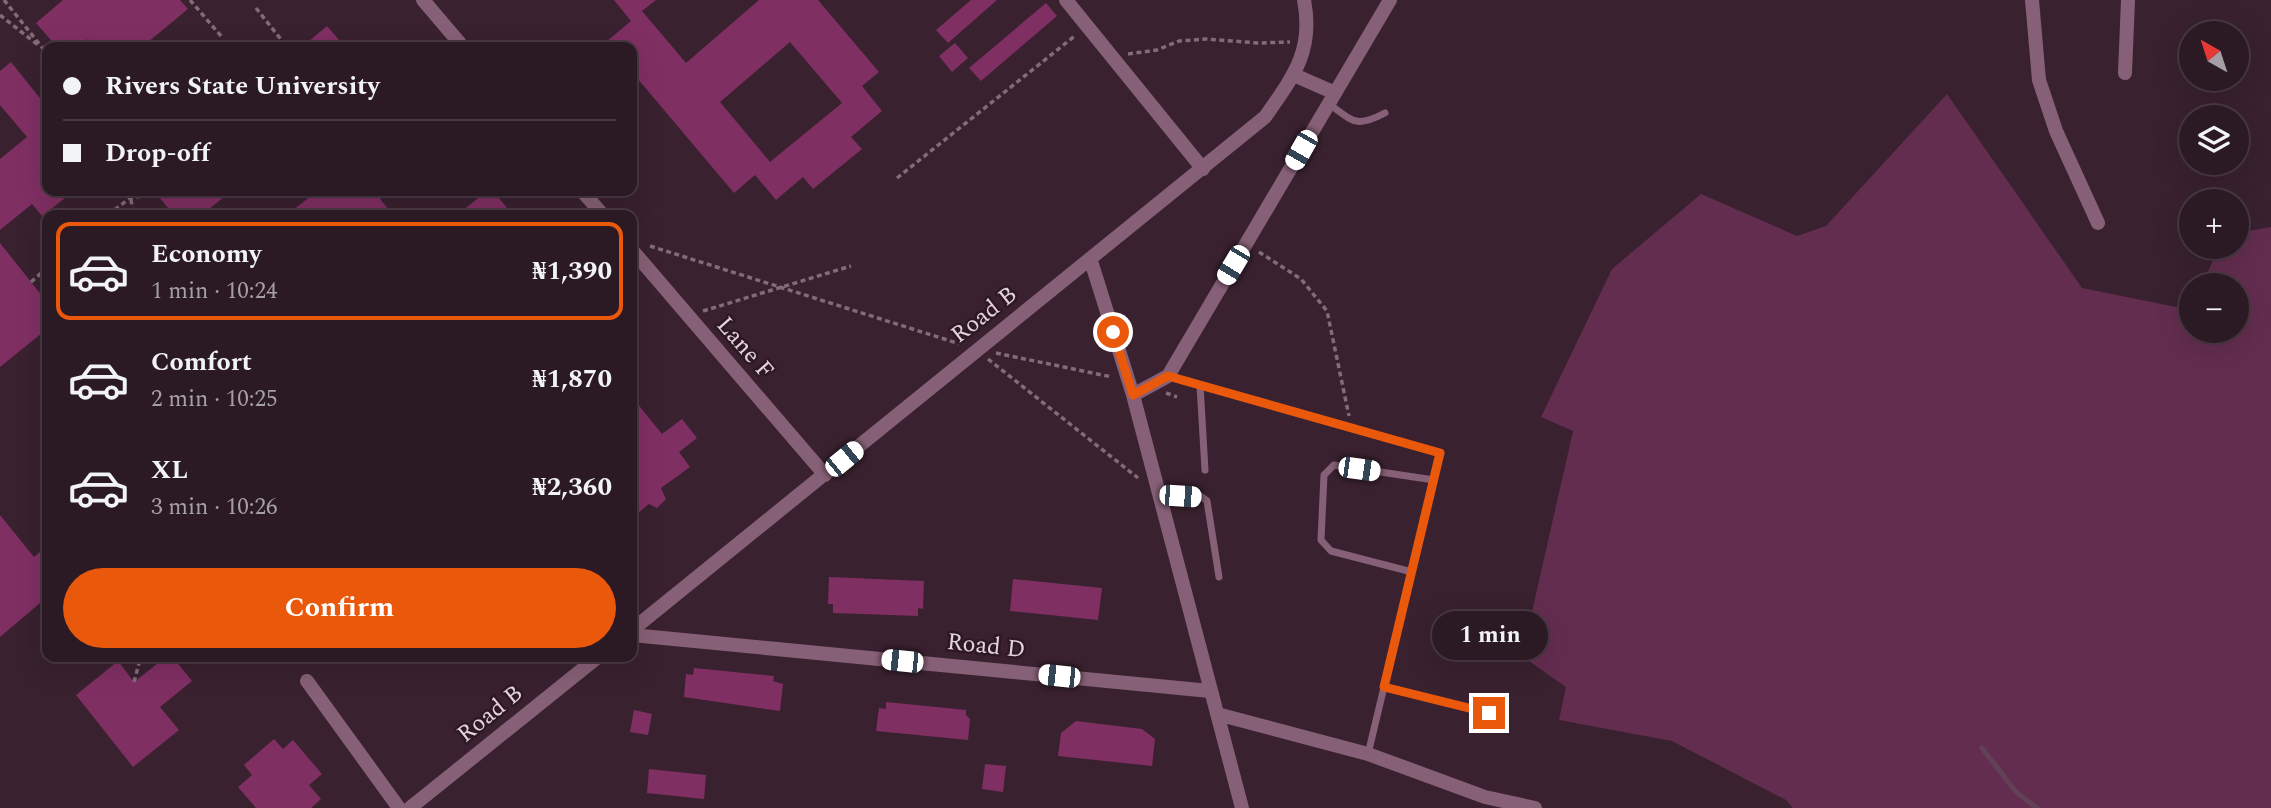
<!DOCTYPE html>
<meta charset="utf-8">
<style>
:root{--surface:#2b1923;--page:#33222b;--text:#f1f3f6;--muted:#a6a0a6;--line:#473841;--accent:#ea580c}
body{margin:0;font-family:Spectral,serif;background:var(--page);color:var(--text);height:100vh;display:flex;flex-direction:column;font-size:26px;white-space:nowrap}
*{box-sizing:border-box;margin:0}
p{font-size:23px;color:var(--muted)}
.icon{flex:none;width:38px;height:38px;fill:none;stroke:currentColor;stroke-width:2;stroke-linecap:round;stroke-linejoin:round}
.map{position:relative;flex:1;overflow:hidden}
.sheet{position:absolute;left:42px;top:210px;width:595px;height:452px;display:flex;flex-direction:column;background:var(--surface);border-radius:14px;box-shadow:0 7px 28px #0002,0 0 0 2px var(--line)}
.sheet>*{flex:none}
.hud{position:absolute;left:42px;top:42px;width:595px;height:154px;border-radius:14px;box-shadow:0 7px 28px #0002,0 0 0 2px var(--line);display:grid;align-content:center;height:154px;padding:0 21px;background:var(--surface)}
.needle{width:46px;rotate:321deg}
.tools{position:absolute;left:2179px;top:21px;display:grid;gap:14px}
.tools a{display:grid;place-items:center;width:70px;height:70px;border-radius:50%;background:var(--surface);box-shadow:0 7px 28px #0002,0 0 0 2px var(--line);font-size:35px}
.end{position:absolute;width:32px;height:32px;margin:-16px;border:9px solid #ea580c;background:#fff;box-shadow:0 0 0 4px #fff}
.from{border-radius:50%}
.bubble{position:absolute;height:49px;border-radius:24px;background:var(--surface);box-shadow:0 7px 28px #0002,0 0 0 2px var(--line);font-size:23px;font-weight:700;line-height:49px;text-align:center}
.car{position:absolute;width:21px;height:42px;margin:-21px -10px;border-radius:9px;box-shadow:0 0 5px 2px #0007;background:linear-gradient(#fff 24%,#345 0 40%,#fff 0 76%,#345 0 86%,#fff 0)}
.hud b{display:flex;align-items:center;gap:24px;height:66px;font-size:26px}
.hud b+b{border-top:2px solid var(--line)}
.hud i{width:18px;height:18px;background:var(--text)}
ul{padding:12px 0 0;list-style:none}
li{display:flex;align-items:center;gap:21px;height:98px;margin:0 14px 10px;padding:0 7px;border:4px solid transparent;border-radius:14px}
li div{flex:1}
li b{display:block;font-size:26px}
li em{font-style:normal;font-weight:700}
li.selected{border-color:var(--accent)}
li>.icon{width:63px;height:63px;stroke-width:1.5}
.button{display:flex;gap:14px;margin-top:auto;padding:14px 21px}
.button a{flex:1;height:80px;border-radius:42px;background:var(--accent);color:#fff;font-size:28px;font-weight:700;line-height:80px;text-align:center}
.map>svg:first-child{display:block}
</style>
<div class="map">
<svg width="2271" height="808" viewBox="0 0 2271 808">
<rect width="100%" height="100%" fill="#39212f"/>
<!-- green -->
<path fill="#632d4f" d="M1947,94l135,194 109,22v21h45v-46h-34l17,-38h17l1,-14 34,-6v581h-478l-7,-8 -114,-59 -113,-21 7,-33 -44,-31 51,-225 -32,-14 71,-148 89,-75 96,42 29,-10z"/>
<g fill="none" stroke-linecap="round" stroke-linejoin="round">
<!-- stream -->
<path stroke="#624156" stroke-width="5" d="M1982,748l34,44 21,16"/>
</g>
<!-- building -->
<path fill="#802f63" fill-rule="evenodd" d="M63,0h117l8,9 -46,38h-48l-6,-8 -10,8h-21l-21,-24z
M614,0h42l-14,11 44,52 73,-63h59l61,72 -17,14 20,25 -31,26 11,12 -49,40 -10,-12 -27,23 -21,-25 -21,18 -102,-121v-25h-32l31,-26zM790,42l52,61 -72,59 -50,-60z
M971,0h26l-49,43 -12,-13z
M1046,3l11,13 -76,65 -12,-13z
M327,26l18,21h-43z
M955,43l13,15 -16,14 -13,-16z
M11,62l36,45v84h27l-32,25 -10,-12 -32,26v-71l27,-22 -27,-32v-34z
M154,191h77l-29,24h-28z
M317,191h73l-10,8 13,16h-106z
M487,191h6l20,24h-56z
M0,243l47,59v27l-47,38z
M632,397l30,37 20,-15 15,19 -18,14 11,15 -29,21 5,11 -9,9 -8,-4 -17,14z
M0,515l34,42 13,-11v51l-47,40z
M829,577l95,4 -1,28 -5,-1v8l-85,-3v-9h-5z
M1013,579l89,9 -4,32 -88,-9z
M167,656h5l20,25 -32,26 19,23 -46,37 -57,-72 42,-34 16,21z
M694,668l80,8 -1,5 10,3 -3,27 -96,-14 2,-23 7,1z
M886,702l80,8v5l4,4 -2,21 -92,-9 3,-23 7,1z
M634,710l18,4 -4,21 -18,-3z
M1076,721l66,8 13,10 -3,27 -94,-10 3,-23z
M274,739l9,10 10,-9 29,34 -13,11 12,14 -10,9h-55l-18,-21 14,-12 -8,-10z
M985,764l21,2 -3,26 -21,-3z
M649,769l57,6 -2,24 -57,-6z"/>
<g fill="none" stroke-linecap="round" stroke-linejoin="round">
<!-- path -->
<path stroke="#816c77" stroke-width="3.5" stroke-dasharray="5 3.5" stroke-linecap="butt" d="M4,0l41,51
M190,0l31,36
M256,8l31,39
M0,15l38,30
M1128,54l29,-4 22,-9 27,-2 52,4 32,-1
M897,178l179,-143
M130,191l3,24
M108,215l22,-17 27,-4
M650,246l310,98
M1259,252l42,27 26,32 22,105
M31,282l16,-14
M703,311l148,-45
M996,353l116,24
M988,359l150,119
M1166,393l11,4
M165,658l2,-2
M134,682l7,-26"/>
<!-- lane -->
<path stroke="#866076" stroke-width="7" d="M1329,104c25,18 27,24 56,9
M1168,376l272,77 -72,301
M1200,385l5,85
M1159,494l43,3 5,4 12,76
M1412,572l-81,-21 -10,-11 3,-65 10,-10 100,15
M1384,687l105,26"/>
<!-- street -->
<path stroke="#866076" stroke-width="14" d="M423,0l40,47
M1066,0l137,169
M2032,0l7,80 17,51 42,92
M2125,73l3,-73
M1294,75l41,18
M582,191l21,24
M632,250l193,225
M1091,261l42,134 109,413
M1133,395l35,-19 222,-376
M632,630l633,-513c28,-40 49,-66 39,-117
M632,635l578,56
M307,681l92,127
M1217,714l151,40 117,43 50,11
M410,808l189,-152"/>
</g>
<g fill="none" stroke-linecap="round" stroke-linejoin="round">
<!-- route -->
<path stroke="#ea580c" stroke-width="9" d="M1113,332l20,63 35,-19 272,77 -56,234 105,26"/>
</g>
<g text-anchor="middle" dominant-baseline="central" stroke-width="5" stroke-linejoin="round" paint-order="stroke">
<!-- street labels -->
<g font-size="24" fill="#e3d3db" stroke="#2e1825">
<text transform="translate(984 315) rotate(-38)">Road B</text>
<text transform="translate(745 348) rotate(49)">Lane F</text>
<text transform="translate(986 646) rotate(6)">Road D</text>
<text transform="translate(490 714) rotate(-39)">Road B</text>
</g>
</g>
</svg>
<div class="tools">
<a><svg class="needle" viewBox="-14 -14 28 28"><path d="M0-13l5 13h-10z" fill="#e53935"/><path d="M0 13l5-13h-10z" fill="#a6a0a6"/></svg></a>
<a><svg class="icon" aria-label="layers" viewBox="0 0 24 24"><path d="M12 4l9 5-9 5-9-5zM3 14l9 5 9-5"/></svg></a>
<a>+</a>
<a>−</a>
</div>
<i class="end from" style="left:1113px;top:332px"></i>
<i class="end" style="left:1489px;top:713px"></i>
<div class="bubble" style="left:1432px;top:611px;width:116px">1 min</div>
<i class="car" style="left:1301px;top:150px;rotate:210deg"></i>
<i class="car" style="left:1233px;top:265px;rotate:211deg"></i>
<i class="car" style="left:844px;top:459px;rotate:51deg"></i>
<i class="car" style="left:1359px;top:469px;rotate:98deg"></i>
<i class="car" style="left:1180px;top:496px;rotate:94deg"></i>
<i class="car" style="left:902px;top:661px;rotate:276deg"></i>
<i class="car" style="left:1059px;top:676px;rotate:276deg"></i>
<div class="hud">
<b><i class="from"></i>Rivers State University</b>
<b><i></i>Drop-off</b>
</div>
<section class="sheet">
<ul>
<li class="selected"><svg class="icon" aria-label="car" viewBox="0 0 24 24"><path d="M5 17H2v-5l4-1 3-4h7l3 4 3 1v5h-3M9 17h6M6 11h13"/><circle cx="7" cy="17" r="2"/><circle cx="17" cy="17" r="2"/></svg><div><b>Economy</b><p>1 min · 10:24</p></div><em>₦1,390</em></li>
<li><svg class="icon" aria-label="car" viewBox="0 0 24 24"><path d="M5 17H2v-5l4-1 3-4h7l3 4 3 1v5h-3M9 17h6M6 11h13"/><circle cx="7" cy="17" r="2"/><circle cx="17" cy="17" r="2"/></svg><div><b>Comfort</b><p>2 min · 10:25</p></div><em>₦1,870</em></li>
<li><svg class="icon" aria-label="car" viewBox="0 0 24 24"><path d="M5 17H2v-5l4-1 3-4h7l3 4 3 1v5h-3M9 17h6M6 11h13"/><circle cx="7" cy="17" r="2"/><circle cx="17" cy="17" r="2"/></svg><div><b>XL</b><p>3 min · 10:26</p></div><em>₦2,360</em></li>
</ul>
<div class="button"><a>Confirm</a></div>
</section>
</div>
